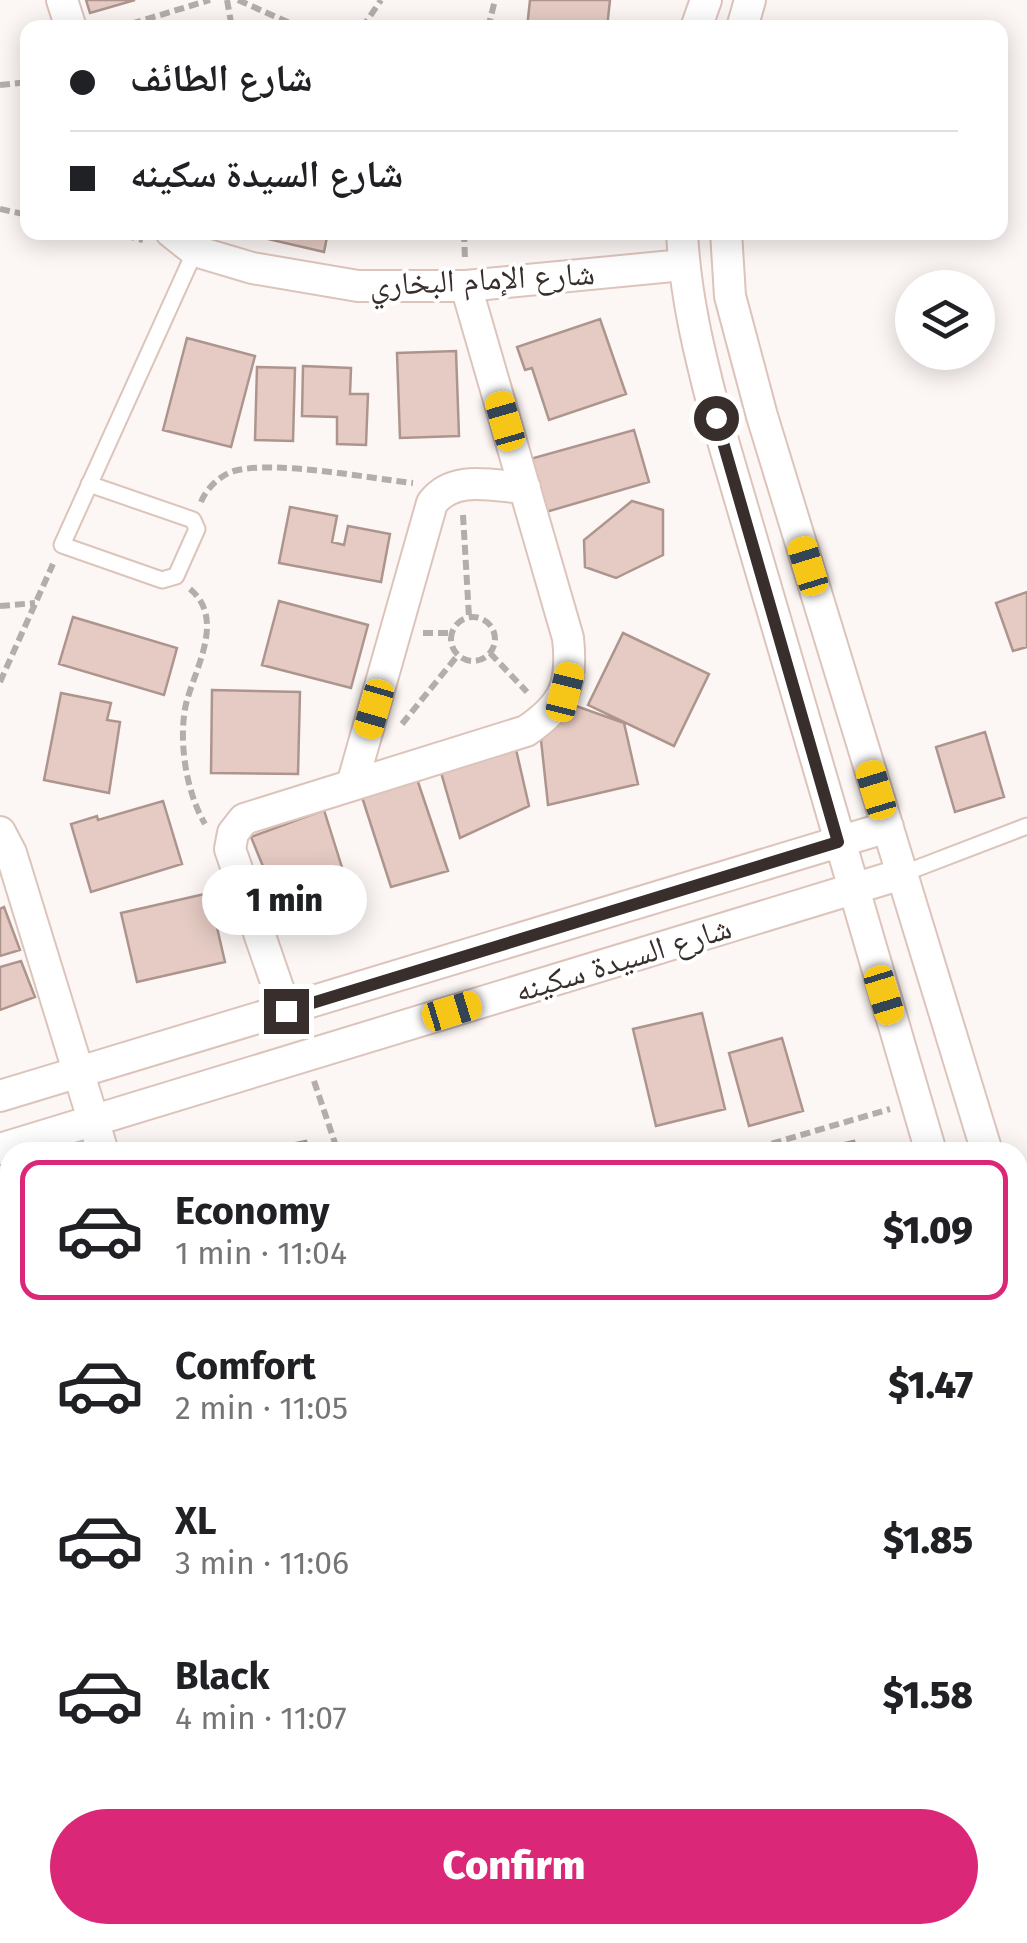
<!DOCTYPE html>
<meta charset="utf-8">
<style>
:root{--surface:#fff;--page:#f2f2f2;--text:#202124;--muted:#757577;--line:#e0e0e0;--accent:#db2777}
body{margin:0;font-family:"Fira Sans","Noto Naskh Arabic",sans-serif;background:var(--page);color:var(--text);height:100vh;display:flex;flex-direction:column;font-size:38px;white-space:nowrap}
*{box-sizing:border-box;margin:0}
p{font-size:32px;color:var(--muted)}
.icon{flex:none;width:55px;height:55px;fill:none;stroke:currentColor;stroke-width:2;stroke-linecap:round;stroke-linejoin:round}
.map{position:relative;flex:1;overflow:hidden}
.side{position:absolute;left:0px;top:1142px;width:1028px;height:802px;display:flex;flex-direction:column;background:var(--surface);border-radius:30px 30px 0 0;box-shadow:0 5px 25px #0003}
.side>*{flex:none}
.top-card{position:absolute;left:20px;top:20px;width:988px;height:220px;border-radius:20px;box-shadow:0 5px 25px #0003;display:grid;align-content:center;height:220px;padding:0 50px;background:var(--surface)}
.fabs{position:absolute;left:895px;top:270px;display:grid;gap:20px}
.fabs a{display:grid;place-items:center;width:100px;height:100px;border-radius:50%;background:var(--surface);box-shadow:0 5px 25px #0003;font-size:50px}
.end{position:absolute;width:45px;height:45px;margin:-22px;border:12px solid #382e2b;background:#fff;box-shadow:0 0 0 5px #fff}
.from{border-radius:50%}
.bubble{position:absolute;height:70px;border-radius:35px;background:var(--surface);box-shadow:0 5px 25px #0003;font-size:32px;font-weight:800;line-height:70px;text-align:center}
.car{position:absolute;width:30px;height:60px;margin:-30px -15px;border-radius:12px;box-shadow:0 0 8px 2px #0007;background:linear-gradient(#f5c518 24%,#345 0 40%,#f5c518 0 76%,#345 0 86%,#f5c518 0)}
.top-card b{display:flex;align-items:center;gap:35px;height:95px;font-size:38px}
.top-card b+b{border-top:2px solid var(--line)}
.top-card i{width:25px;height:25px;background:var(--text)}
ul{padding:18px 0 0;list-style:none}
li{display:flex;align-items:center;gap:30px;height:140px;margin:0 20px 15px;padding:0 30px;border:5px solid transparent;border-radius:20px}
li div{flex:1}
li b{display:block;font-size:38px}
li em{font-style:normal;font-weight:800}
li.on{border-color:var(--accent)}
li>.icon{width:90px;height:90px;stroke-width:1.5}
.button{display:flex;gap:20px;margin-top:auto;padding:20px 50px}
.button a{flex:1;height:115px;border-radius:60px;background:var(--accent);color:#fff;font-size:40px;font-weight:800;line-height:115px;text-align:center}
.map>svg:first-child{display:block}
</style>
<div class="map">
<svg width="1027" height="1943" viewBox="0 0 1027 1943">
<rect width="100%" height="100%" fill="#fcf7f5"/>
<!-- building -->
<path fill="#e5cbc3" stroke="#ad958d" stroke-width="2.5" d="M86,0h49l-45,13z
M530,0h80l-3,28h-80z
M251,232h77l-4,20 -73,-17z
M600,319l26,75 -77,26 -17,-52 -7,2 -8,-23z
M187,338l68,18 -24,91 -68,-17z
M456,351l3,85 -59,2 -3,-85z
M303,366l48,2 -1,26h18l-2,51 -29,-1v-27l-35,-1z
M257,367l38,1 -2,73 -38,-1z
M634,430l15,52 -103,30 -16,-53z
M632,501l31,9v45l-47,23 -31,-11 -1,-27z
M290,507l47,9 -5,26 12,3 4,-19 42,8 -9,48 -102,-19z
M1027,592v55l-14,4 -17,-48z
M279,601l89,24 -17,63 -89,-23z
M73,617l104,31 -13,47 -105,-31z
M623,633l86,41 -35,72 -86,-41z
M212,690l88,2 -2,82 -87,-1z
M61,693l50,10 -4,17 13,2 -11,71 -65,-13z
M576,706l48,17 14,61 -90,21 -7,-65z
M985,732l19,65 -49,15 -19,-65z
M515,745l14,61 -69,32 -20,-69z
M417,779l31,92 -57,16 -30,-93z
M163,801l19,63 -91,28 -20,-68 26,-8 1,4z
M324,810l26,83 -70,15 -29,-71z
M209,893l16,69 -88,20 -16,-69z
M4,907l16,43 -20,6v-47z
M21,961l14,36 -35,13v-43z
M702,1013l23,96 -69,17 -23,-97z
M782,1038l21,73 -54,15 -20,-73z
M306,1141l3,11h-58z
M854,1141l3,11h-53z
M10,1195v58l-5,1 -5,-19v-37z
M10,1511v64l-4,5 -6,-5v-50z
M1027,1641v97l-9,-10v-78z
M0,1696l10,8v61l-10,14z
M0,1837l10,7v9l-10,16z
M581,1935h43l17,8h-64z"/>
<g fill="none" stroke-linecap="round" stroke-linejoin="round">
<!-- lane casing -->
<g stroke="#dcc4bb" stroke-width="19">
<path id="lane" d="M89,484l104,36 4,9 -21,47 -14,4 -100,-35 133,-294
M902,874l125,-48"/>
</g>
<!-- street casing -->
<g stroke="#dcc4bb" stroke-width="34">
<path id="street" d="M62,0l9,28
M696,28l10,-28
M742,28l8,-28
M171,232l24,19 57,17 106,18h108l217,-21
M682,232c3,64 18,124 34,185l215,735
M726,232l4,64 32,120 225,736
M352,785l80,-282c22,-29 61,-17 93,-15
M0,832l11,21 92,299
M286,1011l-56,-162 3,-16 11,-14 282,-88c39,-26 47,-47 42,-93l-102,-352
M0,1096l888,-269
M0,1149l902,-275
M1018,1251l9,31
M1018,1428l9,21
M1018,1532l9,-4
M0,1636l10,7
M1018,1840l9,-13
M337,1935l16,8
M730,1935l16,8
M10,1943l6,-8
M957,1943l5,-8"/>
</g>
<!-- path -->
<path stroke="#b4adab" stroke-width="6" stroke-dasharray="10 5" stroke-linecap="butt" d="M227,0l5,28
M238,0l63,28
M117,28l93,-28
M362,28l19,-28
M488,28l7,-28
M0,85l28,-3
M0,209l28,6
M110,232l33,8
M464,232l1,28
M201,502c5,-13 19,-27 33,-31 41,-11 133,7 179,12
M463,515l6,102
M190,589c36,30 5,79 -4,115 -8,36 0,88 19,120
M0,606l35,-3
M451 639a22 22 0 1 1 44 0a22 22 0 1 1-44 0Z
M423,633h29
M490,653l37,39
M0,682l53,-118
M402,724l56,-69
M314,1081l24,71
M743,1152l147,-43
M0,1278l10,31"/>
<!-- lane -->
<use href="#lane" stroke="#fff" stroke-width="15"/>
<!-- street -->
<use href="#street" stroke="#fff" stroke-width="30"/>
</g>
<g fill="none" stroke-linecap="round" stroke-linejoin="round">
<!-- route -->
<path stroke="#382e2b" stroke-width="12" d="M286,1011l552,-169 -122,-424"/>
</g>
<g text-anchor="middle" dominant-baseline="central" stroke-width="8" stroke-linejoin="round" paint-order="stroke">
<!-- street labels -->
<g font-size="32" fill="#382e2b" stroke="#fff">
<text transform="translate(482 279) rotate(-3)">شارع الإمام البخاري</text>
<text transform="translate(623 959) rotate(-17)">شارع السيدة سكينه</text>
</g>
</g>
</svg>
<div class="fabs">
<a><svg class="icon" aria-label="layers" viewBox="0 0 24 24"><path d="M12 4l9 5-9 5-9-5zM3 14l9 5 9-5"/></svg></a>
</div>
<i class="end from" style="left:716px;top:418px"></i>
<i class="end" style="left:286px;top:1011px"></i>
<div class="bubble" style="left:202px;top:865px;width:165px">1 min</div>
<i class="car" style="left:505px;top:421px;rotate:344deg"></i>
<i class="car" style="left:808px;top:566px;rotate:343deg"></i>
<i class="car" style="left:565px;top:692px;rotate:14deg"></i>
<i class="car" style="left:374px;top:709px;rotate:196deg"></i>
<i class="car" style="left:876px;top:790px;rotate:343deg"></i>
<i class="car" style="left:884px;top:995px;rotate:163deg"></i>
<i class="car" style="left:452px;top:1011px;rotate:73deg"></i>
<div class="top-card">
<b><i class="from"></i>شارع الطائف</b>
<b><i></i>شارع السيدة سكينه</b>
</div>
<section class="side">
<ul>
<li class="on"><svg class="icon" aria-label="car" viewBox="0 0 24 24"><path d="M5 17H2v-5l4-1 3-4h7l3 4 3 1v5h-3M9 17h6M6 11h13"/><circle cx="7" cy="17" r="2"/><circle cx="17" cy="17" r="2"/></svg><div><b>Economy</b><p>1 min · 11:04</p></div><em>$1.09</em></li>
<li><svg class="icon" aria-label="car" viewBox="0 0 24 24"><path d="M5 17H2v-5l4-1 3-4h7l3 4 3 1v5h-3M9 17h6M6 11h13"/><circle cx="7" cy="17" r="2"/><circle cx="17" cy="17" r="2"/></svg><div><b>Comfort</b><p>2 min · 11:05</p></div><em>$1.47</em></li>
<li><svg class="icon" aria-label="car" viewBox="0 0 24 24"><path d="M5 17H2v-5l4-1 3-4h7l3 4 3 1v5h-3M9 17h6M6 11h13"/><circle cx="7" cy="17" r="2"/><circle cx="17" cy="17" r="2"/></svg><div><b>XL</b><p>3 min · 11:06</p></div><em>$1.85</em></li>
<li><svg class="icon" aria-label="car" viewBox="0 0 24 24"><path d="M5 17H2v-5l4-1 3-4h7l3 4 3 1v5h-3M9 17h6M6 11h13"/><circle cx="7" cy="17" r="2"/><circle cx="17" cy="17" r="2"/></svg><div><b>Black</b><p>4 min · 11:07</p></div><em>$1.58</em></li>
</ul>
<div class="button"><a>Confirm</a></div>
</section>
</div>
